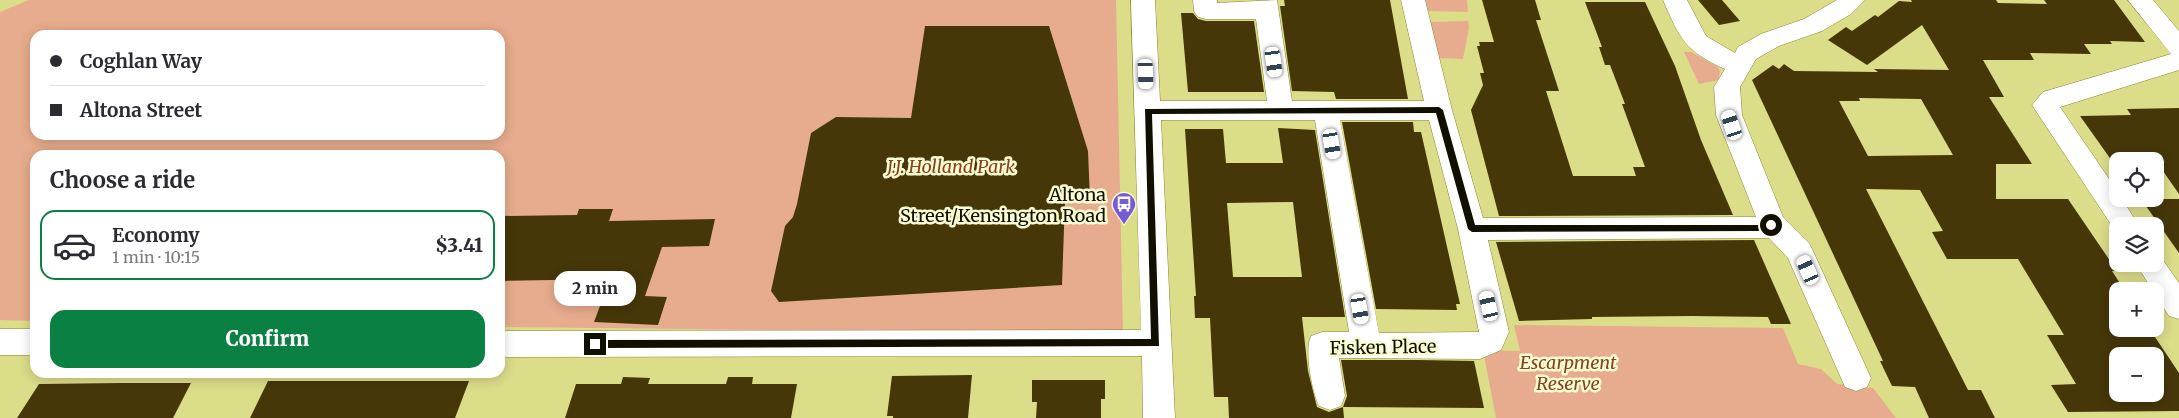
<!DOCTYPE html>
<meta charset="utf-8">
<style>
:root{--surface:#fff;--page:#f2f2f3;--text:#2b2b33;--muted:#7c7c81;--line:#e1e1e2;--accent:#0b8043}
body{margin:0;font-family:Merriweather,serif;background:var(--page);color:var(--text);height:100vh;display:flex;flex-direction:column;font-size:19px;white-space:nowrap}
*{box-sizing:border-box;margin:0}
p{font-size:16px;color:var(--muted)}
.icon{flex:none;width:28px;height:28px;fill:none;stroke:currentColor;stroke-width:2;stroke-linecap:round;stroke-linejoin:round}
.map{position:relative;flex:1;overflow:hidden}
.panel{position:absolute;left:30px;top:150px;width:475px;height:228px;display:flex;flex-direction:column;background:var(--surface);border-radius:15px;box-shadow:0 2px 12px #0003}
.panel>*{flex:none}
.hud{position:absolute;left:30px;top:30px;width:475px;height:110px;border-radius:15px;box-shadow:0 2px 12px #0003;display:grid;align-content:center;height:110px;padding:0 20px;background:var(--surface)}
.controls{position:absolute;left:2109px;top:152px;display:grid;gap:10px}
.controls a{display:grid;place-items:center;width:55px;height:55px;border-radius:10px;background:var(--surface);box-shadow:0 2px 12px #0003;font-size:25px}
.end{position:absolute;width:22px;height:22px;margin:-11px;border:6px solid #111000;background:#fff;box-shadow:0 0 0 2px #fff}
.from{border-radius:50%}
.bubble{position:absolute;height:35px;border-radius:15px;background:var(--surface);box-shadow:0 2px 12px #0003;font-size:16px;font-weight:800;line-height:35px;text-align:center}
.car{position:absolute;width:15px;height:30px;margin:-15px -8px;border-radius:6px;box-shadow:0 0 4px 1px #0007;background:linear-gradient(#fff 24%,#345 0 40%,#fff 0 76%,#345 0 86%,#fff 0)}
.hud b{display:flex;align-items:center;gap:18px;height:48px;font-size:19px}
.hud b+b{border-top:1px solid var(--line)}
.hud i{width:12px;height:12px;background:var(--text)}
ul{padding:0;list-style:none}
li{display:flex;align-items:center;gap:15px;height:70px;margin:0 10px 8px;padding:0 10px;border:2px solid transparent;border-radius:15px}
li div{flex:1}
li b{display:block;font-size:19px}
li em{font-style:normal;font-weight:800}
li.selected{border-color:var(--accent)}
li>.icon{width:45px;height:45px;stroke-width:1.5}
h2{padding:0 20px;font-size:22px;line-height:60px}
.action{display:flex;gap:10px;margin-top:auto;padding:10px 20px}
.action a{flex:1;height:58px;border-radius:15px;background:var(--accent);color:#fff;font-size:20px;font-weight:800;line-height:58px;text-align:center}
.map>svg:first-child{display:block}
</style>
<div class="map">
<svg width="2179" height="418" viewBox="0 0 2179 418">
<rect width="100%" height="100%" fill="#dcdd89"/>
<!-- green -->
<path fill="#e7ac8d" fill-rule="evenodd" d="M29,0h1087l7,334 -623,-7v-172h-465v166l-35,-1v-308zM35,35h465v100h-465z
M1425,0h42l1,12 -40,-1z
M1468,21l1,6 -6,32 -24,-1 -9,-36z
M1684,52h7l27,15 2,5 -2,8 -19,4z
M1514,325l269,3 15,36 23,5 16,15 36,4 23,30h-400l-13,-68 37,1z"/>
<!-- building -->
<path fill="#463709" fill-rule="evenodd" d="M1284,0h106l18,99h-72l-2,-7 -42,-1 -12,-85h5z
M1482,0h53l6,20h-5l23,71h-13l27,85h63l-3,-9h12l-23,-63h3l-15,-39h-5l-6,-18h3l-17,-45h60l30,64 26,74 32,75 -234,1 -28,-106 12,-25 -3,-12h4l-7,-27h3l-1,-4h15z
M1698,0h24l18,21 -21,4z
M1911,0h85l2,3 49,1 -3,-4h70l31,42 -35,-1 2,3h-28l7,10 -61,-1 4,7h-51l21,37h-15l43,67h-36v35h72l49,72h-5l13,20h-7v43h35l26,39v38l-111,1 -17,-27 25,-1 -29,-49h17l-46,-76h-71l-15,-27 11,-1 -23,-41 -54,-1 102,201h13l14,28h-66l-14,-31 -23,-1 -12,-25h3l-131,-281 21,-15 6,4 5,-5 10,7 84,1 -4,-3 75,1 -27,-45 -55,40 -39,-25 18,-13 6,4 23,-16 3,2 21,-16 13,1zM1859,98l62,1 32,56 -85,1 -29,-55h21zM2118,356h37v38h-37z
M1181,13h12l5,6 8,2h48l10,71h-76z
M925,26h124l39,125 2,49h-25l-3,85 -283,17 -8,-11 14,-65 8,-9 4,-13 14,-71 25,-16 75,1z
M2179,108v86l-23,-33h-44l-32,-45 51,-1 -4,-6z
M1342,122h71l1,10h7l39,172h-4l1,6 -81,-1z
M1278,128l37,2 30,187h-43l6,54 9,36 12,5 14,-5 4,-11 -6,-36h78l55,1 10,47 -141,-1 1,11h-115l-1,-21h-14l-4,-79h-15l-1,-22h2l-11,-167h38l3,34h57zM1293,202l9,75h-69l-6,-74z
M2141,199h38v54z
M579,209h34l-4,12 106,-2 -6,27 -47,1 -17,49 22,1 -9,28 -64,-3 16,-43 -110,2v-65l77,-1z
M1754,240l37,84h-20l-3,-7 -76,-1 -100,1v2l-73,2 -23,-79z
M972,375l-4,43h-75v-2h-6l5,-40z
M623,377l27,1 -2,6h78l2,-7h25l-1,7h45l-6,34h-226l11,-34h45z
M1032,380h73v19h-4v19h-65l1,-16h-5z
M268,381h201l-14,37h-205z
M122,383h69l-18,35h-156l22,-34z"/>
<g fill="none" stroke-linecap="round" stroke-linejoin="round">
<!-- minor casing -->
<g stroke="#878632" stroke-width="1">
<path id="minor" d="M1131,0h24l5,101h107l-11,-82h-50l-8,-2 -4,-6 -1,-11h24v3l60,-3 15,101h132l-23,-101h24l27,110 31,108 273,-1 -40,-102 -2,-28 11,-18c-40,-18 -45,-30 -62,-69h24l19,36 29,17 3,-6 23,-13 43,-15 33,-19h28l-14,14 -29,17 -43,15 -23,13 -16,28 2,28 41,102 26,26 4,8 58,127 -4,9 -11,4 -11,-4 -57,-129 -19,-20 -281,2 21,92 -8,18 -21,9 -141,-1 6,38 -4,10 -11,4 -11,-4c-7,-16 -15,-55 -8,-70l11,-4h27l-34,-212h-154l14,298h-32l-1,-62 -642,1v-26l641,-1zM1340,120h89l29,109 21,103 -100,1z
M2128,0h25l26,31v39l-119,37 58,85v7h4l17,27h-21v9l-86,-130 11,-13 128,-38z
M2155,254l5,2 19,27v36l-10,-3 -33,-52h19z
M0,329h35v26h-35z"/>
</g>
<!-- minor -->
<use href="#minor" fill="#fff" fill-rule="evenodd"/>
</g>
<!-- route -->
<path fill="#111000" d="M1439,107l4,3 32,115h283l13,-4 4,4 -17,6 -286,1 -4,-3 -32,-116 -284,1 7,232 -564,2 -5,-4 5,-4 556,-1 -6,-230z"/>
<!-- icons -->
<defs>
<g id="bus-pin" transform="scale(1.25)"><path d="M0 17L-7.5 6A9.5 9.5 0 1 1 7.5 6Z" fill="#755cd6" stroke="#fafcd3"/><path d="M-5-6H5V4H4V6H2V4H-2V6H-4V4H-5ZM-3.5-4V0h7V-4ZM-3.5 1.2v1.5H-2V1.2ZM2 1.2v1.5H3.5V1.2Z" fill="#fff"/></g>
</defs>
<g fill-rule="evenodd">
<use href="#bus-pin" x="1124" y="204"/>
</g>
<g text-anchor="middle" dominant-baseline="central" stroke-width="5" stroke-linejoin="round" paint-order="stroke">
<!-- park labels -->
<g font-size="18" font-style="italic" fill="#84431c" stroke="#fafcd3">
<text x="951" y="166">J.J. Holland Park</text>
<text x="1568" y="362">Escarpment<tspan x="1568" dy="21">Reserve</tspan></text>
</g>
<!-- poi labels -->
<g font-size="18" fill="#111000" stroke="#fafcd3" text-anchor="end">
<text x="1106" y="194">Altona<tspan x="1106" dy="21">Street/Kensington Road</tspan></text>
</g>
<!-- street labels -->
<g font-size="18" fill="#111000" stroke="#fafcd3">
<text transform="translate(1383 347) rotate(-1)">Fisken Place</text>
</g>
</g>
</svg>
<div class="controls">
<a><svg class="icon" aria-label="locate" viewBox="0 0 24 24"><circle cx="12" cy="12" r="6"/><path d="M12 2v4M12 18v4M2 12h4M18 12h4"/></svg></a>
<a><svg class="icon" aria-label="layers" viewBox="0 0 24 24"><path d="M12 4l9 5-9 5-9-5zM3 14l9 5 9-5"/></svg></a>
<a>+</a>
<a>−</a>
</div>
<i class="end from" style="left:1771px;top:225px"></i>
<i class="end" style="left:595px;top:344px"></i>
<div class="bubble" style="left:554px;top:271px;width:82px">2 min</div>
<i class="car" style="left:1274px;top:62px;rotate:172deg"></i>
<i class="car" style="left:1146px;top:74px;rotate:178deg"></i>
<i class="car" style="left:1732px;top:125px;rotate:342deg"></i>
<i class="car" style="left:1332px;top:144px;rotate:170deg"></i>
<i class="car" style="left:1808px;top:270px;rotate:336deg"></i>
<i class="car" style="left:1489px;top:306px;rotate:347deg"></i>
<i class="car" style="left:1360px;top:309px;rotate:170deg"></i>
<div class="hud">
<b><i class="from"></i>Coghlan Way</b>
<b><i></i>Altona Street</b>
</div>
<section class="panel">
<h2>Choose a ride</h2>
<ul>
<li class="selected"><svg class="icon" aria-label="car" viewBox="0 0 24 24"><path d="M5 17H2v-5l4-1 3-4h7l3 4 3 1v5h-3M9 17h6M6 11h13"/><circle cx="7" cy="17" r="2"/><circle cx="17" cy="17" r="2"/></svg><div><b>Economy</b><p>1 min · 10:15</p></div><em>$3.41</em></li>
</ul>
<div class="action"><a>Confirm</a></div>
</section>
</div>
